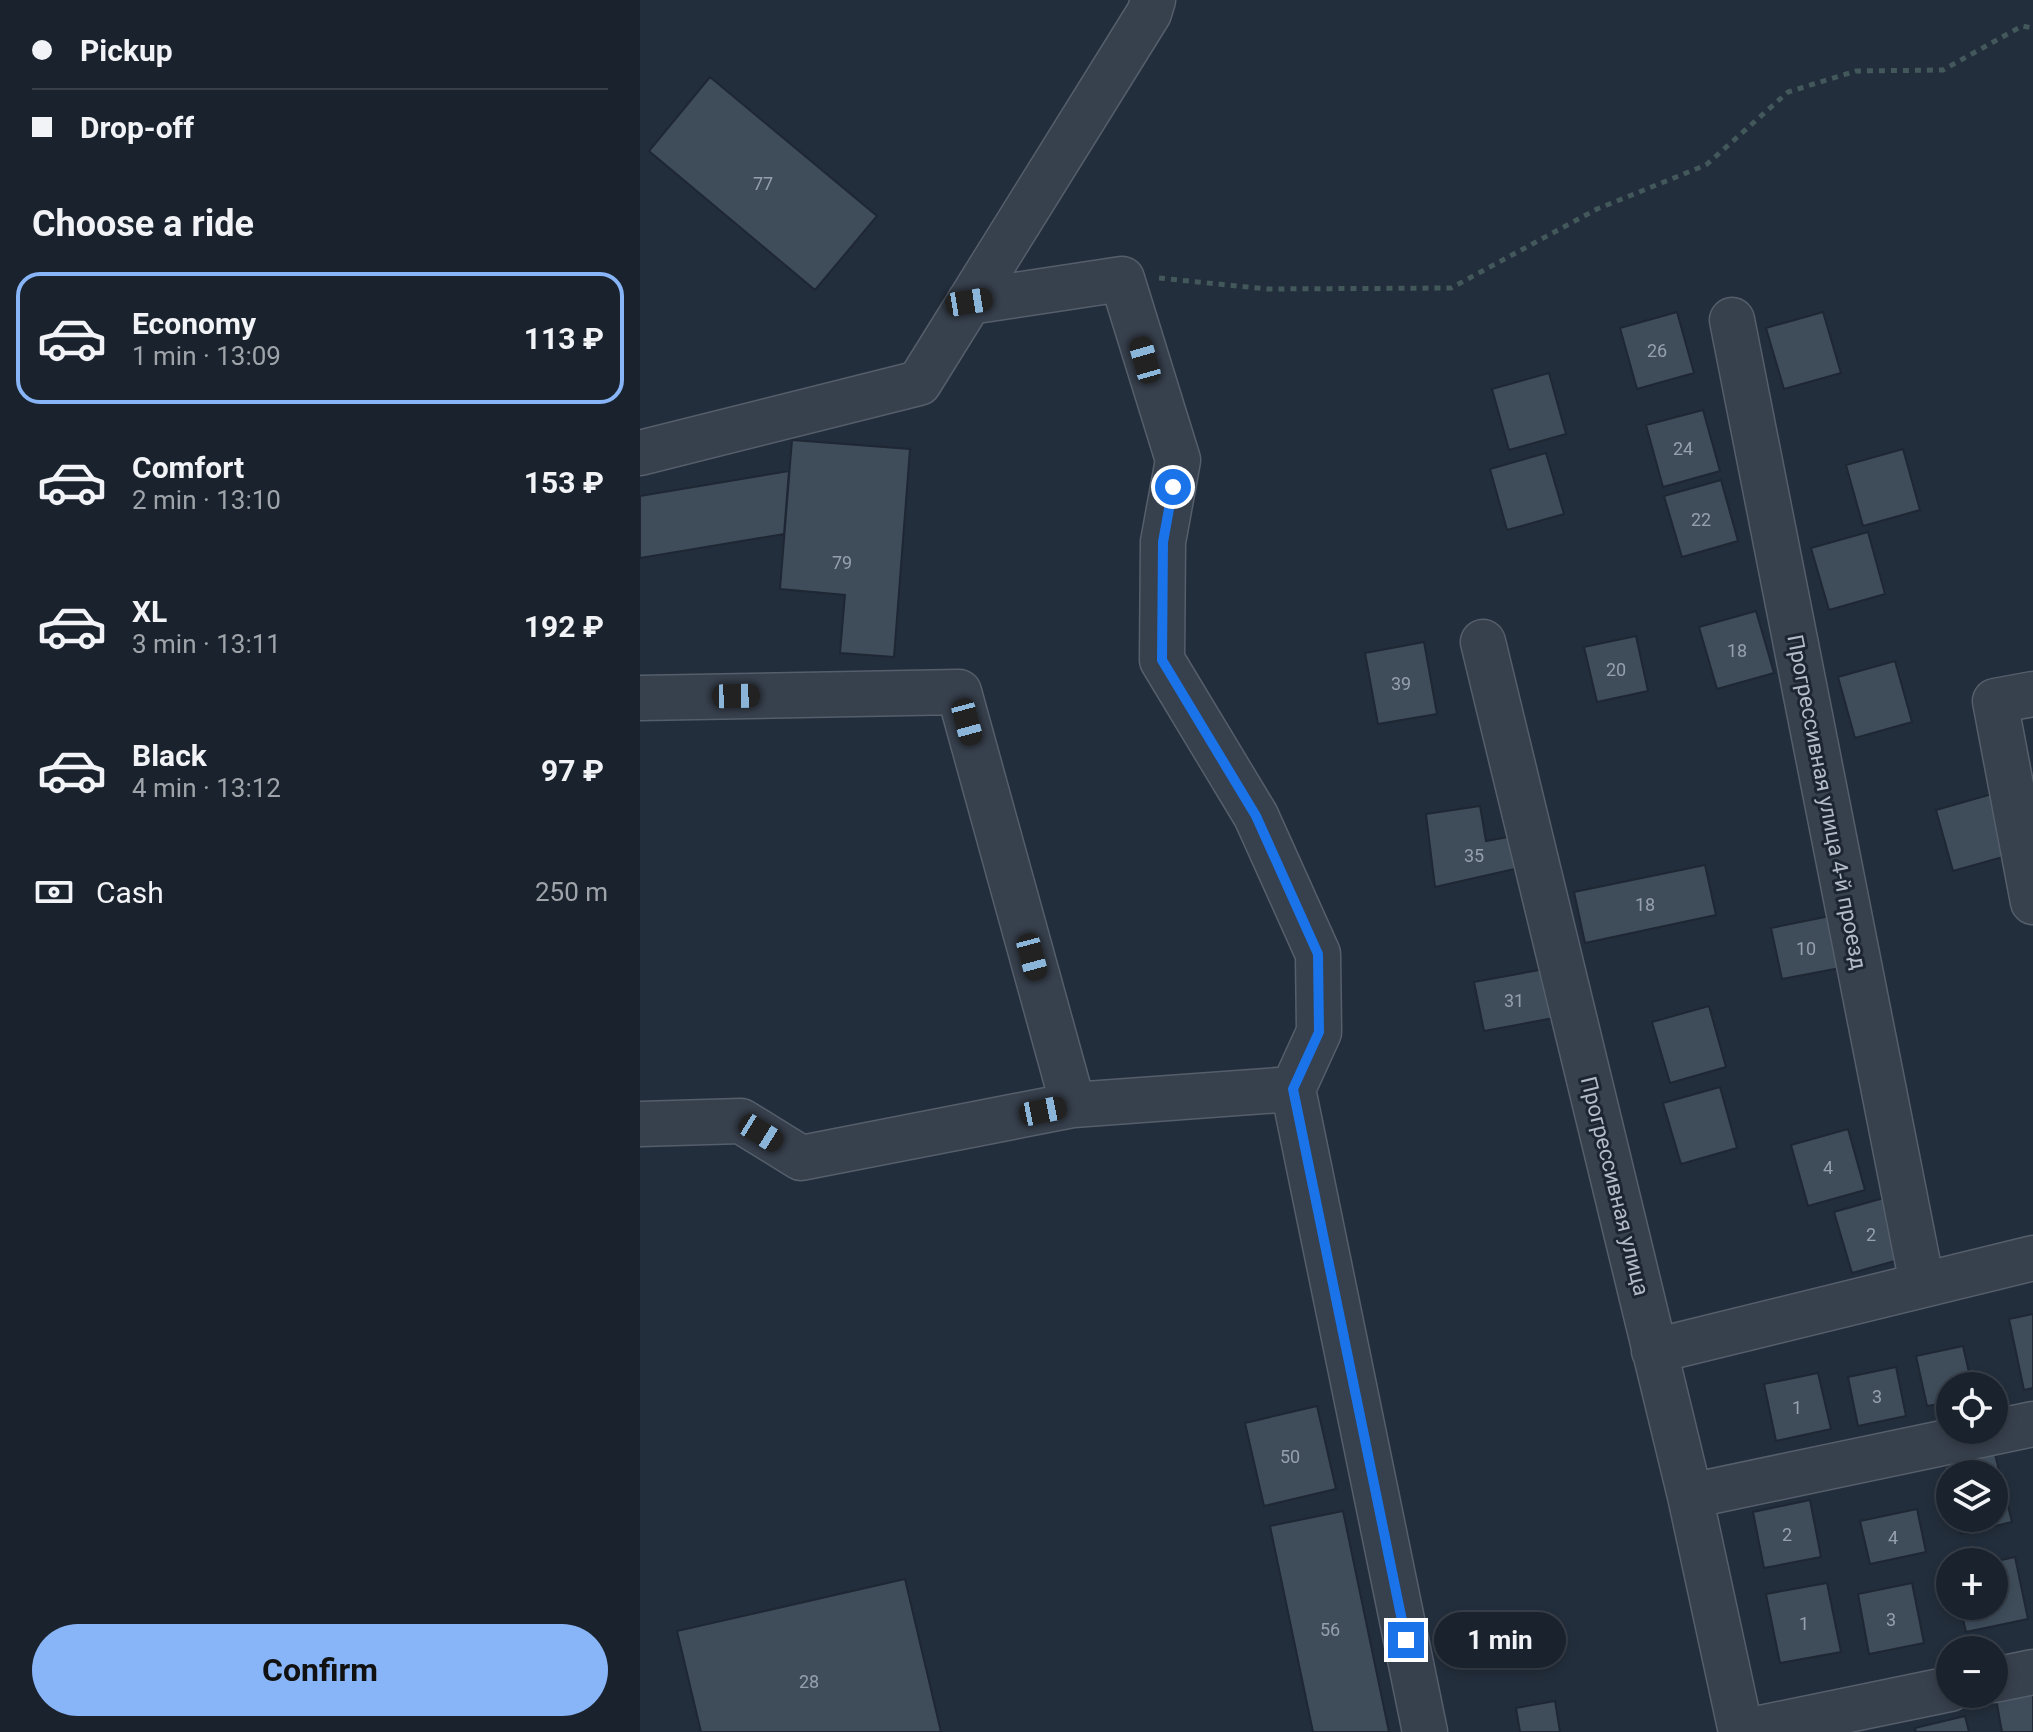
<!DOCTYPE html>
<meta charset="utf-8">
<style>
:root{--surface:#1a222d;--page:#272f39;--text:#f1f3f6;--muted:#9fa4aa;--line:#383f49;--accent:#88b5f8}
body{margin:0;font-family:Roboto,sans-serif;background:var(--page);color:var(--text);height:100vh;display:flex;flex-direction:column;font-size:30px;white-space:nowrap}
*{box-sizing:border-box;margin:0}
p{font-size:26px;color:var(--muted)}
.icon{flex:none;width:44px;height:44px;fill:none;stroke:currentColor;stroke-width:2;stroke-linecap:round;stroke-linejoin:round}
.map{position:relative;flex:1;overflow:hidden}
.details{display:flex;flex-direction:column;background:var(--surface);width:640px}
.details>*{flex:none}
.banner{display:grid;align-content:center;height:176px;padding:0 32px;background:var(--surface)}
.tools{position:absolute;left:1296px;top:1372px;display:grid;gap:16px}
.tools a{display:grid;place-items:center;width:72px;height:72px;border-radius:50%;background:var(--surface);box-shadow:0 4px 12px #0003,0 0 0 2px var(--line);font-size:40px}
.end{position:absolute;width:36px;height:36px;margin:-18px;border:10px solid #1a73e8;background:#fff;box-shadow:0 0 0 4px #fff}
.from{border-radius:50%}
.bubble{position:absolute;height:56px;border-radius:28px;background:var(--surface);box-shadow:0 4px 12px #0003,0 0 0 2px var(--line);font-size:26px;font-weight:700;line-height:56px;text-align:center}
.car{position:absolute;width:24px;height:48px;margin:-24px -12px;border-radius:10px;box-shadow:0 0 6px 2px #0007;background:linear-gradient(#222 24%,#8ab4d8 0 40%,#222 0 76%,#8ab4d8 0 86%,#222 0)}
.banner b{display:flex;align-items:center;gap:28px;height:76px;font-size:30px}
.banner b+b{border-top:2px solid var(--line)}
.banner i{width:20px;height:20px;background:var(--text)}
ul{padding:0;list-style:none}
li{display:flex;align-items:center;gap:24px;height:132px;margin:0 16px 12px;padding:0 16px;border:4px solid transparent;border-radius:24px}
li div{flex:1}
li b{display:block;font-size:30px}
li em{font-style:normal;font-weight:700}
li.current{border-color:var(--accent)}
li>.icon{width:72px;height:72px;stroke-width:1.5}
h2{padding:0 32px;font-size:36px;line-height:96px}
.pay{display:flex;align-items:center;gap:20px;height:88px;padding:0 32px;font-size:30px}
.pay p{margin-inline-start:auto}
.action{display:flex;gap:16px;margin-top:auto;padding:16px 32px}
.action a{flex:1;height:92px;border-radius:48px;background:var(--accent);color:#111;font-size:32px;font-weight:700;line-height:92px;text-align:center}
main{display:flex;flex:1;min-height:0}
.map>svg:first-child{display:block}
</style>
<main>
<section class="details">
<div class="banner">
<b><i class="from"></i>Pickup</b>
<b><i></i>Drop-off</b>
</div>
<h2>Choose a ride</h2>
<ul>
<li class="current"><svg class="icon" aria-label="car" viewBox="0 0 24 24"><path d="M5 17H2v-5l4-1 3-4h7l3 4 3 1v5h-3M9 17h6M6 11h13"/><circle cx="7" cy="17" r="2"/><circle cx="17" cy="17" r="2"/></svg><div><b>Economy</b><p>1 min · 13:09</p></div><em>113 ₽</em></li>
<li><svg class="icon" aria-label="car" viewBox="0 0 24 24"><path d="M5 17H2v-5l4-1 3-4h7l3 4 3 1v5h-3M9 17h6M6 11h13"/><circle cx="7" cy="17" r="2"/><circle cx="17" cy="17" r="2"/></svg><div><b>Comfort</b><p>2 min · 13:10</p></div><em>153 ₽</em></li>
<li><svg class="icon" aria-label="car" viewBox="0 0 24 24"><path d="M5 17H2v-5l4-1 3-4h7l3 4 3 1v5h-3M9 17h6M6 11h13"/><circle cx="7" cy="17" r="2"/><circle cx="17" cy="17" r="2"/></svg><div><b>XL</b><p>3 min · 13:11</p></div><em>192 ₽</em></li>
<li><svg class="icon" aria-label="car" viewBox="0 0 24 24"><path d="M5 17H2v-5l4-1 3-4h7l3 4 3 1v5h-3M9 17h6M6 11h13"/><circle cx="7" cy="17" r="2"/><circle cx="17" cy="17" r="2"/></svg><div><b>Black</b><p>4 min · 13:12</p></div><em>97 ₽</em></li>
</ul>
<div class="pay"><svg class="icon" aria-label="cash" viewBox="0 0 24 24"><path d="M3 7h18v10H3z"/><circle cx="12" cy="12" r="2"/></svg>Cash<p>250 m</p></div>
<div class="action"><a>Confirm</a></div>
</section>
<div class="map">
<svg width="1393" height="1732" viewBox="0 0 1393 1732">
<rect width="100%" height="100%" fill="#232e3c"/>
<!-- building -->
<path fill="#3f4d5b" stroke="#1e2733" stroke-width="2" d="M70,77l167,139 -62,74 -166,-139z
M1037,312l17,61 -57,16 -17,-61z
M1183,312l18,61 -57,16 -18,-61z
M909,373l17,61 -57,16 -17,-61z
M1063,410l17,61 -57,16 -17,-62z
M152,440l118,9 -16,208 -54,-4 5,-58 -65,-6z
M1263,449l17,61 -57,16 -17,-61z
M906,453l18,61 -57,16 -17,-61z
M149,471l-5,63 -144,24v-62z
M1081,480l17,61 -56,16 -18,-61z
M1228,532l17,62 -56,16 -18,-62z
M1116,611l18,62 -57,16 -18,-62z
M996,636l12,55 -51,11 -13,-55z
M784,642l13,72 -59,10 -13,-71z
M1255,661l17,61 -57,16 -17,-61z
M1352,794l18,61 -57,16 -17,-61z
M840,806l6,35 28,-5 5,32 -84,19 -9,-73z
M1065,865l11,50 -131,28 -11,-51z
M1190,916l10,52 -58,11 -11,-51z
M905,969l9,49 -70,13 -10,-49z
M1069,1006l17,61 -56,16 -18,-61z
M1080,1087l17,61 -56,16 -18,-61z
M1208,1129l17,61 -57,16 -17,-61z
M1251,1196l18,61 -57,16 -18,-61z
M1393,1314v74l-9,2 -15,-71z
M1323,1346l9,40h-22v16l-23,4 -11,-50z
M1256,1367l10,49 -48,10 -10,-49z
M1178,1373l13,56 -55,12 -12,-57z
M677,1406l19,83 -72,17 -19,-83z
M1355,1454l17,68 -51,12 -4,-16h37v-44h-44v16l-6,-23z
M1170,1500l11,57 -57,11 -11,-56z
M1277,1509l9,43 -56,12 -10,-43z
M703,1511l46,221h-76l-43,-206z
M1375,1557l13,62 -62,13 -6,-26h34l-2,-44z
M265,1579l36,153h-240l-24,-101z
M1187,1583l14,69 -61,11 -14,-69z
M1272,1583l12,60 -55,11 -11,-60z
M1393,1685v47h-31l-7,-39z
M915,1701l5,31h-40l-4,-24z
M1325,1716l4,16h-53l-1,-4z"/>
<g fill="none" stroke-linecap="round" stroke-linejoin="round">
<!-- minor casing -->
<g stroke="#555e6b" stroke-width="47">
<path id="minor" d="M329,302l153,-23 56,181 -15,82 -1,118 94,156 62,138 1,78 -26,57
M1092,320l190,964
M0,453l279,-70 230,-370 4,-13
M843,642l207,854 51,236
M1393,694l-38,7 38,201
M0,698l319,-6 114,413 220,-16 132,643
M0,1124l101,-3 60,37 272,-53
M1014,1351l379,-93
M1050,1496l343,-72
M1354,1680l39,-8
M1101,1732l209,-43"/>
</g>
<!-- path -->
<path stroke="#43585b" stroke-width="5" stroke-dasharray="6 6" stroke-linecap="butt" d="M519,278l108,11 184,-1 146,-79 109,-44 82,-73 68,-21 87,-1 79,-44 11,2"/>
<!-- minor -->
<use href="#minor" stroke="#37404d" stroke-width="44"/>
</g>
<g fill="none" stroke-linecap="round" stroke-linejoin="round">
<!-- route -->
<path stroke="#1a73e8" stroke-width="10" d="M533,487l-10,55 -1,118 94,156 62,138 1,78 -26,57 113,551"/>
</g>
<g text-anchor="middle" dominant-baseline="central" stroke-width="6" stroke-linejoin="round" paint-order="stroke">
<!-- number labels -->
<g font-size="18" fill="#96a0ad">
<text x="123" y="183">77</text>
<text x="1017" y="350">26</text>
<text x="1043" y="448">24</text>
<text x="1061" y="519">22</text>
<text x="202" y="562">79</text>
<text x="1097" y="650">18</text>
<text x="976" y="669">20</text>
<text x="761" y="683">39</text>
<text x="834" y="855">35</text>
<text x="1005" y="904">18</text>
<text x="1166" y="948">10</text>
<text x="874" y="1000">31</text>
<text x="1188" y="1167">4</text>
<text x="1231" y="1234">2</text>
<text x="1237" y="1396">3</text>
<text x="1157" y="1407">1</text>
<text x="650" y="1456">50</text>
<text x="1147" y="1534">2</text>
<text x="1253" y="1537">4</text>
<text x="1251" y="1619">3</text>
<text x="1164" y="1623">1</text>
<text x="690" y="1629">56</text>
<text x="169" y="1681">28</text>
</g>
<!-- street labels -->
<g font-size="22" fill="#b3bbc8" stroke="#1c2531">
<text transform="translate(1187 802) rotate(79)">Прогрессивная улица 4-й проезд</text>
<text transform="translate(975 1186) rotate(76)">Прогрессивная улица</text>
</g>
</g>
</svg>
<div class="tools">
<a><svg class="icon" aria-label="locate" viewBox="0 0 24 24"><circle cx="12" cy="12" r="6"/><path d="M12 2v4M12 18v4M2 12h4M18 12h4"/></svg></a>
<a><svg class="icon" aria-label="layers" viewBox="0 0 24 24"><path d="M12 4l9 5-9 5-9-5zM3 14l9 5 9-5"/></svg></a>
<a>+</a>
<a>−</a>
</div>
<i class="end from" style="left:533px;top:487px"></i>
<i class="end" style="left:766px;top:1640px"></i>
<div class="bubble" style="left:794px;top:1612px;width:132px">1 min</div>
<i class="car" style="left:329px;top:302px;rotate:81deg"></i>
<i class="car" style="left:505px;top:360px;rotate:344deg"></i>
<i class="car" style="left:96px;top:696px;rotate:89deg"></i>
<i class="car" style="left:327px;top:722px;rotate:165deg"></i>
<i class="car" style="left:392px;top:957px;rotate:165deg"></i>
<i class="car" style="left:403px;top:1111px;rotate:79deg"></i>
<i class="car" style="left:121px;top:1133px;rotate:122deg"></i>
</div>
</main>
